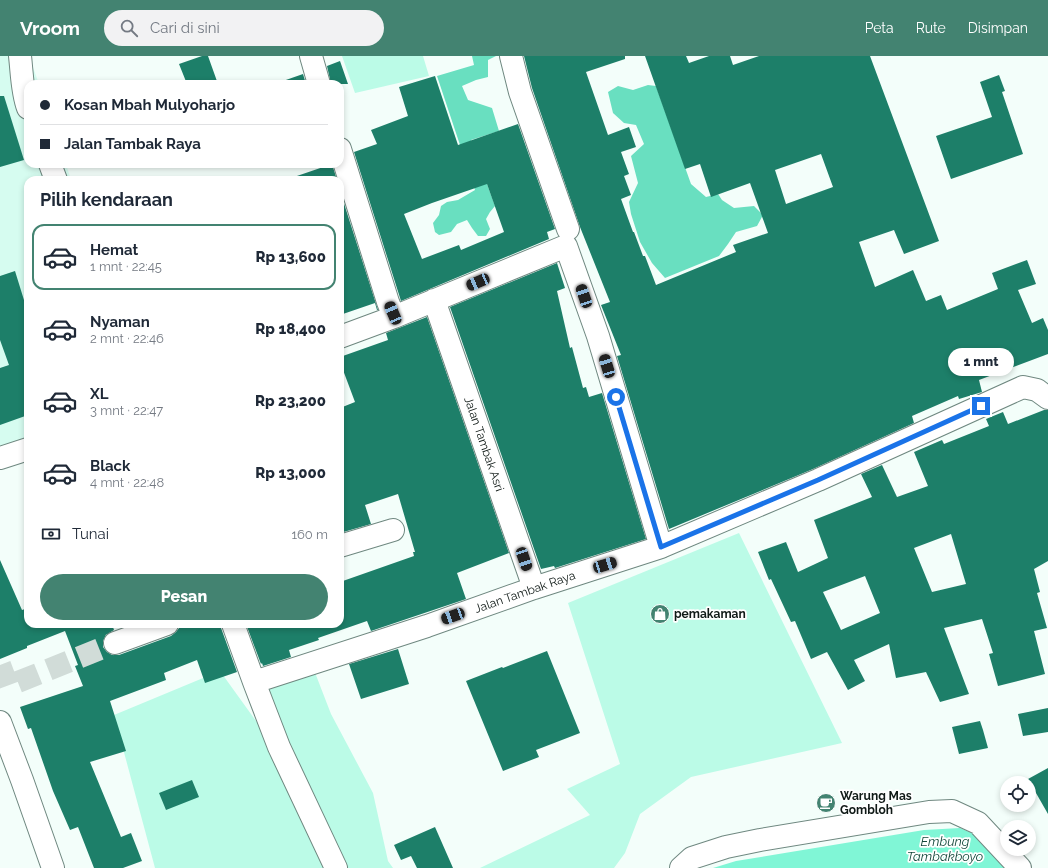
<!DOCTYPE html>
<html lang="id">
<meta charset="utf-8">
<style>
:root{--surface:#fff;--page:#f2f2f3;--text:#1f2937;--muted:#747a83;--line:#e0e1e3;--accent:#438371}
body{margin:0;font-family:Raleway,sans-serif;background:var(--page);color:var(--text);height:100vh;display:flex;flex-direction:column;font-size:15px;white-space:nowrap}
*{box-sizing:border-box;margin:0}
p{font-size:13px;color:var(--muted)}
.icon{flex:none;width:22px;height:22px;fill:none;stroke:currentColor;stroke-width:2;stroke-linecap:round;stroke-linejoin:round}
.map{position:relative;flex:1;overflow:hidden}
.sheet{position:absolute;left:24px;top:120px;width:320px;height:452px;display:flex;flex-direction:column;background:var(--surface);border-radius:12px;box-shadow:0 2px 6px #0003}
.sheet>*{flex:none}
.banner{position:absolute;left:24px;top:24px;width:320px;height:88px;border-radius:12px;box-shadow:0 2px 6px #0003;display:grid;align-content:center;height:88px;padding:0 16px;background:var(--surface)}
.fabs{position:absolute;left:1000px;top:720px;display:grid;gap:8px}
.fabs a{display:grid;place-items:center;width:36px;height:36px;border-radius:50%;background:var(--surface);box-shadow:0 2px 6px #0003;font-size:20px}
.end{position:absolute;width:18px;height:18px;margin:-9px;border:5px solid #1a73e8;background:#fff;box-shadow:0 0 0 2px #fff}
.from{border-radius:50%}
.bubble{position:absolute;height:28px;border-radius:14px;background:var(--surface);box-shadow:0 2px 6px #0003;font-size:13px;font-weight:800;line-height:28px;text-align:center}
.car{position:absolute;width:12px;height:24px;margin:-12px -6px;border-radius:5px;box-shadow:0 0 3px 1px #0007;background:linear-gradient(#222 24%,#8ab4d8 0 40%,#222 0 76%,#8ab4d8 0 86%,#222 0)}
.banner b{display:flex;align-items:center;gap:14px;height:38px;font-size:15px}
.banner b+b{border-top:1px solid var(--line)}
.banner i{width:10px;height:10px;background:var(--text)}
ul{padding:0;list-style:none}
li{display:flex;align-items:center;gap:12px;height:66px;margin:0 8px 6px;padding:0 8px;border:2px solid transparent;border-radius:12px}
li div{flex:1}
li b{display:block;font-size:15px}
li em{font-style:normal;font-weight:800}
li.selected{border-color:var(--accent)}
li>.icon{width:36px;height:36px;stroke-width:1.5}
h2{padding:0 16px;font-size:18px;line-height:48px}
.pay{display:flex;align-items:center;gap:10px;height:44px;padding:0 16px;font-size:15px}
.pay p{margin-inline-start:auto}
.cta{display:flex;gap:8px;margin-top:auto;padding:8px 16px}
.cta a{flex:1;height:46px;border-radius:24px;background:var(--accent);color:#fff;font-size:16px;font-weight:800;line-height:46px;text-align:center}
header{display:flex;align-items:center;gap:24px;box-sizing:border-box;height:56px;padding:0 20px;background:var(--accent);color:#fff}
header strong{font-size:19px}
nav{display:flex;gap:22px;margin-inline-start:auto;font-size:14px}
.search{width:280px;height:36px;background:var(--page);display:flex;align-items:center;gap:10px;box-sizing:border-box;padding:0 14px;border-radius:22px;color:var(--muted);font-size:15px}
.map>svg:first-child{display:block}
</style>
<header>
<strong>Vroom</strong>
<div class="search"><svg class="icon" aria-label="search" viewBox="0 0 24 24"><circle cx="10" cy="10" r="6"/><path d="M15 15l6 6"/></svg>Cari di sini</div>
<nav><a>Peta</a><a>Rute</a><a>Disimpan</a></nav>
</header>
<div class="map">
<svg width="1048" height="812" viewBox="0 0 1048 812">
<rect width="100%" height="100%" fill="#f3fefa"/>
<!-- built -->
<path fill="#d6fcf0" d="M0,0h29l10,28h-11v80h38l5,16h-43v263l-28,11z"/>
<!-- green -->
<path fill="#bbfbe7" d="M342,0h81l6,20c-25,6 -49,11 -74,17z
M739,477l103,210 -151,34 -51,37 -15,39 -11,15h-134l110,-53 -23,-26 53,-25 -52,-161z
M314,614l17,44 42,79 15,68 5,7h-49l-82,-180z
M220,615l57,79 55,118h-177l-41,-153z"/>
<!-- forest -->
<path fill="#69dfc0" d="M472,0h24l-8,4v17l-12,3 -14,6 6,14 24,8 7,23 -28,9 24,66 -5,6 -4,7 4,10 -4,7h-8l-6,-8 -5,-8 -10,4 -6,8 -12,3 -4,-3 -2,-9 6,-8 2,-9 6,-4 11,-2 17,-10 -38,-114 37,-11z
M648,29l8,1 35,98 15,13 12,-3 4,6 12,8 20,-2 9,9 -6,11 -21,6 -8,12 -9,12 -54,22 -13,-15 -12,-21 -9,-28 -2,-12 9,-19 -7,-27 13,-12 -8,-19 -12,-2 -11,-10 -5,-21 10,-6 15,4z"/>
<!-- water -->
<path fill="#80f6d6" d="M960,772l16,7 34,33h-297l23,-7 188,-31z"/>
<!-- building -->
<path fill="#1d7f69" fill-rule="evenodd" d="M202,0h6l10,28h-31l-8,-20z
M524,0h101v3l-39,13 22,63 21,-8 7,20 -15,5 8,22 -5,2 7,19 -10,4 12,33h1l9,24h2l11,29 80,-33 -3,-7 35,-12 -18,-50 -39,14 -11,-33 -15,5 -40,-113h41l3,7 20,-7h21l3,9 26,-9h111l69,185 -35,13 -10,-24 -35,12 16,45 38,-17 13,31 15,-6 6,15 51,-21 -6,-16 35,-13 9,24 -18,6 14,33 11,-5 5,12v24l-69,26 3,12 -23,7 -1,-3 -46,20 2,7 -101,46 -144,60 -52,-173 4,-1 -20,-50 9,-3 -30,-75 -48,-139zM821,98l12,33 -47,17 -11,-34z
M340,5l8,23h-17l-4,-18z
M303,18l3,10h-23v-3z
M999,19l6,16 -3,1 21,62 -72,25 -15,-43 56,-19 -12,-35z
M435,20l23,69 60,-21 37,105 -8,3 2,7 -148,62 -47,-149 23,-8 -6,-14 37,-14 -9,-29zM487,128l17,48 -43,18 -2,-5 -37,14 -18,-45 28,-11z
M0,40h4l20,64 -24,7z
M332,108l5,16h-42l-1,-3z
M340,135l38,119h-1l-2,-7 -35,12z
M557,207l8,25 -8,3 13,57 2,-1 11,41 3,-1 3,10 13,-4 44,146 -91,29 -1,-2 -13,3 -91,-262z
M15,215l13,42v102l-28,10v-57l9,-3 -9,-25v-64z
M427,261l82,236 -52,20 9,26 -95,32 -4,-10 -49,17 1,2 -30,10 2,7 -28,9 -1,-3 -1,1 -15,-40h94v-42l74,-26 -1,-4h2l-17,-58 -33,11 6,19 -31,9v-125l15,-6 -15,-40v-5l48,-17 -2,-7z
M1044,354h4v151l-14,8 6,23 -3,1 10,35 -13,3 11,43 -47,12 -9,-32 4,-1 -11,-34 -38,9 25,66 -29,8 -14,-30 -30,6 -7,-34 -35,16 11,21 -17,9 -21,-38 -16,7 -16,-38 -4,1 -20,-43 -2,1 -11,-28 28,-10 12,30 30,-14 -14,-38 58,-23 -11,-23 21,-9 15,32 31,-11 -14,-34 28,-12 2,4 45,-18 -3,-7 17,-7 5,12zM951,478l15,50 -34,8 -18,-44zM865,520l15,37 -39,17 -18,-38z
M0,504l22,50 6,-2v16h84l2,6 -8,5 -3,6v6l4,5 5,3h7l52,-19 5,-4 3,-4 9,-4h8l2,4 13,-4h10v4l16,44 -32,11 -8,-23 -33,13 2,7 -56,21 16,50 -36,11 31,75 10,-4 11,28 -19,7h-29l-16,-41 -8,3 -17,-39 -22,-63 -3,1 -8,-22 63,-21 -8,-20 3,-1 -13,-34 -38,15v2l-27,11z
M398,593l11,35 -48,15 -12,-35z
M547,595l33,82 -44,17 3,7 -36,14 -37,-90 36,-14 1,1z
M1048,652v24l-25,4 -5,-22z
M980,665l3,9 5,18 -29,6 -7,-27z
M1048,712v46l-20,-35z
M192,724l7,17 -33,13 -7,-17z
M435,771l18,41h-36l-6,-12 -10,4 -7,-15z"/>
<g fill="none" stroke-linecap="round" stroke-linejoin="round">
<!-- minor-tunnel -->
<path stroke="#d1dcd8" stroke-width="22" stroke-dasharray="22 11" stroke-linecap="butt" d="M0,609l8,21 107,-43"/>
<!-- minor casing -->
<g stroke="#6f8880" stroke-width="24">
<path id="minor" d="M20,0c2,17 2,36 8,52
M311,0l8,28
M511,0l9,36 48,137
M340,93l48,153 6,15
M50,108l6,16
M434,244l100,288
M340,281l54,-20 172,-71 32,90 63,211
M0,402l28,-9
M340,490l53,-16
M233,568l21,58 173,-56 107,-38 127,-41 157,-67 205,-93 14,3 11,8
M115,587l52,-19
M254,626l25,65 57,121
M0,666l22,58 31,88
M681,812l11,-10 34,-11 34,-7 169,-28 23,-1 26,12 42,45"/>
</g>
<!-- minor -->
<use href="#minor" stroke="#fff" stroke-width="22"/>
</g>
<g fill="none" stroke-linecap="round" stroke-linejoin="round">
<!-- route -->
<path stroke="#1a73e8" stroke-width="5" d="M616,341l45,150 157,-67 163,-74"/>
</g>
<!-- icons -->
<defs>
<g id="shop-disc" transform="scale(1)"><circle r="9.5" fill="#438371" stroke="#fff"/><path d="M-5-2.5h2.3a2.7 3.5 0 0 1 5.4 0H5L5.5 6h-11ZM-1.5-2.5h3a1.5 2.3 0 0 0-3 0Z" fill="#fff"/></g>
<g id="cafe-disc" transform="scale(1)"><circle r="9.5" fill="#438371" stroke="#fff"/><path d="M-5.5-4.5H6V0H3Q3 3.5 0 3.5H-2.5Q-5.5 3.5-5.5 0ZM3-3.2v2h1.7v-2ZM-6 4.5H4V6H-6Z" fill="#fff"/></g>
</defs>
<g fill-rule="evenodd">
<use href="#shop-disc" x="660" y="558"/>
<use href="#cafe-disc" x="826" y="747"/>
</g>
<g text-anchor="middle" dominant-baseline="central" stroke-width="3.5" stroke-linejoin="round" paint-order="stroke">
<!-- street labels -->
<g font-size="12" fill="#101a17" stroke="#fff">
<text transform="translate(484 388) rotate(71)">Jalan Tambak Asri</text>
<text transform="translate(525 536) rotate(-19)">Jalan Tambak Raya</text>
</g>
<!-- poi labels -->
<g font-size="12" font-weight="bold" fill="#101a17" stroke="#fff" text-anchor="start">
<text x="674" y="558">pemakaman</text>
<text x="840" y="740">Warung Mas<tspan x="840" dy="14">Gombloh</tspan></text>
</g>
<!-- water labels -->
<g font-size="13" font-style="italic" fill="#14483b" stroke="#fff">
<text x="945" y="785">Embung<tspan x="945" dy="15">Tambakboyo</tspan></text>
</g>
</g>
</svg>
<div class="fabs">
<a><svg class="icon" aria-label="locate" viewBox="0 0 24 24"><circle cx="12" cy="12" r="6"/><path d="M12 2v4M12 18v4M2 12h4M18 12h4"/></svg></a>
<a><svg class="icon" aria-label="layers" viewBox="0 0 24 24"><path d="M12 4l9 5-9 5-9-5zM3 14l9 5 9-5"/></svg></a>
</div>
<i class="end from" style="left:616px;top:341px"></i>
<i class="end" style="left:981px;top:350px"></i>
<div class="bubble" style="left:948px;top:292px;width:66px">1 mnt</div>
<i class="car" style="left:478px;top:226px;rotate:247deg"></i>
<i class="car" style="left:584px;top:240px;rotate:341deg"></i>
<i class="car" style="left:393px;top:257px;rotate:337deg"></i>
<i class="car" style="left:607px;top:310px;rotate:343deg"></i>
<i class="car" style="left:524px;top:503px;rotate:161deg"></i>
<i class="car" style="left:605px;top:509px;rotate:73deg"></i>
<i class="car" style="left:453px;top:560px;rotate:250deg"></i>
<div class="banner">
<b><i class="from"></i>Kosan Mbah Mulyoharjo</b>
<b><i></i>Jalan Tambak Raya</b>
</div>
<section class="sheet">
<h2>Pilih kendaraan</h2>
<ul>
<li class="selected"><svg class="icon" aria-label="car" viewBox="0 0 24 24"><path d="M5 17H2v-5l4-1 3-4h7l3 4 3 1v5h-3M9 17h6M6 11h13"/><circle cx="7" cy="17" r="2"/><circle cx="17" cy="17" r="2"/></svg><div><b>Hemat</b><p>1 mnt · 22:45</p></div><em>Rp 13,600</em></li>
<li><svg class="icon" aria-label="car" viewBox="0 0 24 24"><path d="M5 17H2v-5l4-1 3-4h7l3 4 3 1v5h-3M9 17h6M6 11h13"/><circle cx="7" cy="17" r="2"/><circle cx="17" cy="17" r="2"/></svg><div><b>Nyaman</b><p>2 mnt · 22:46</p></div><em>Rp 18,400</em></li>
<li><svg class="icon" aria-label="car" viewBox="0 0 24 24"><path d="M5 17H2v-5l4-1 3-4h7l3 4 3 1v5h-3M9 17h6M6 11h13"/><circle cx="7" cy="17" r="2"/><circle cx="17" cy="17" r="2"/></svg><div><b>XL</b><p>3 mnt · 22:47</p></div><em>Rp 23,200</em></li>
<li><svg class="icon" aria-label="car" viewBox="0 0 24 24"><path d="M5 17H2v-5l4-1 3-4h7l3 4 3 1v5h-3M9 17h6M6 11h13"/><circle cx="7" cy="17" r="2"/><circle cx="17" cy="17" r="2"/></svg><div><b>Black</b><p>4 mnt · 22:48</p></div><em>Rp 13,000</em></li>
</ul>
<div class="pay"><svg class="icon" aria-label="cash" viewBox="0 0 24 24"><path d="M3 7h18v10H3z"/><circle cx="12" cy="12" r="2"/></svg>Tunai<p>160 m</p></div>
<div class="cta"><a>Pesan</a></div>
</section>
</div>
